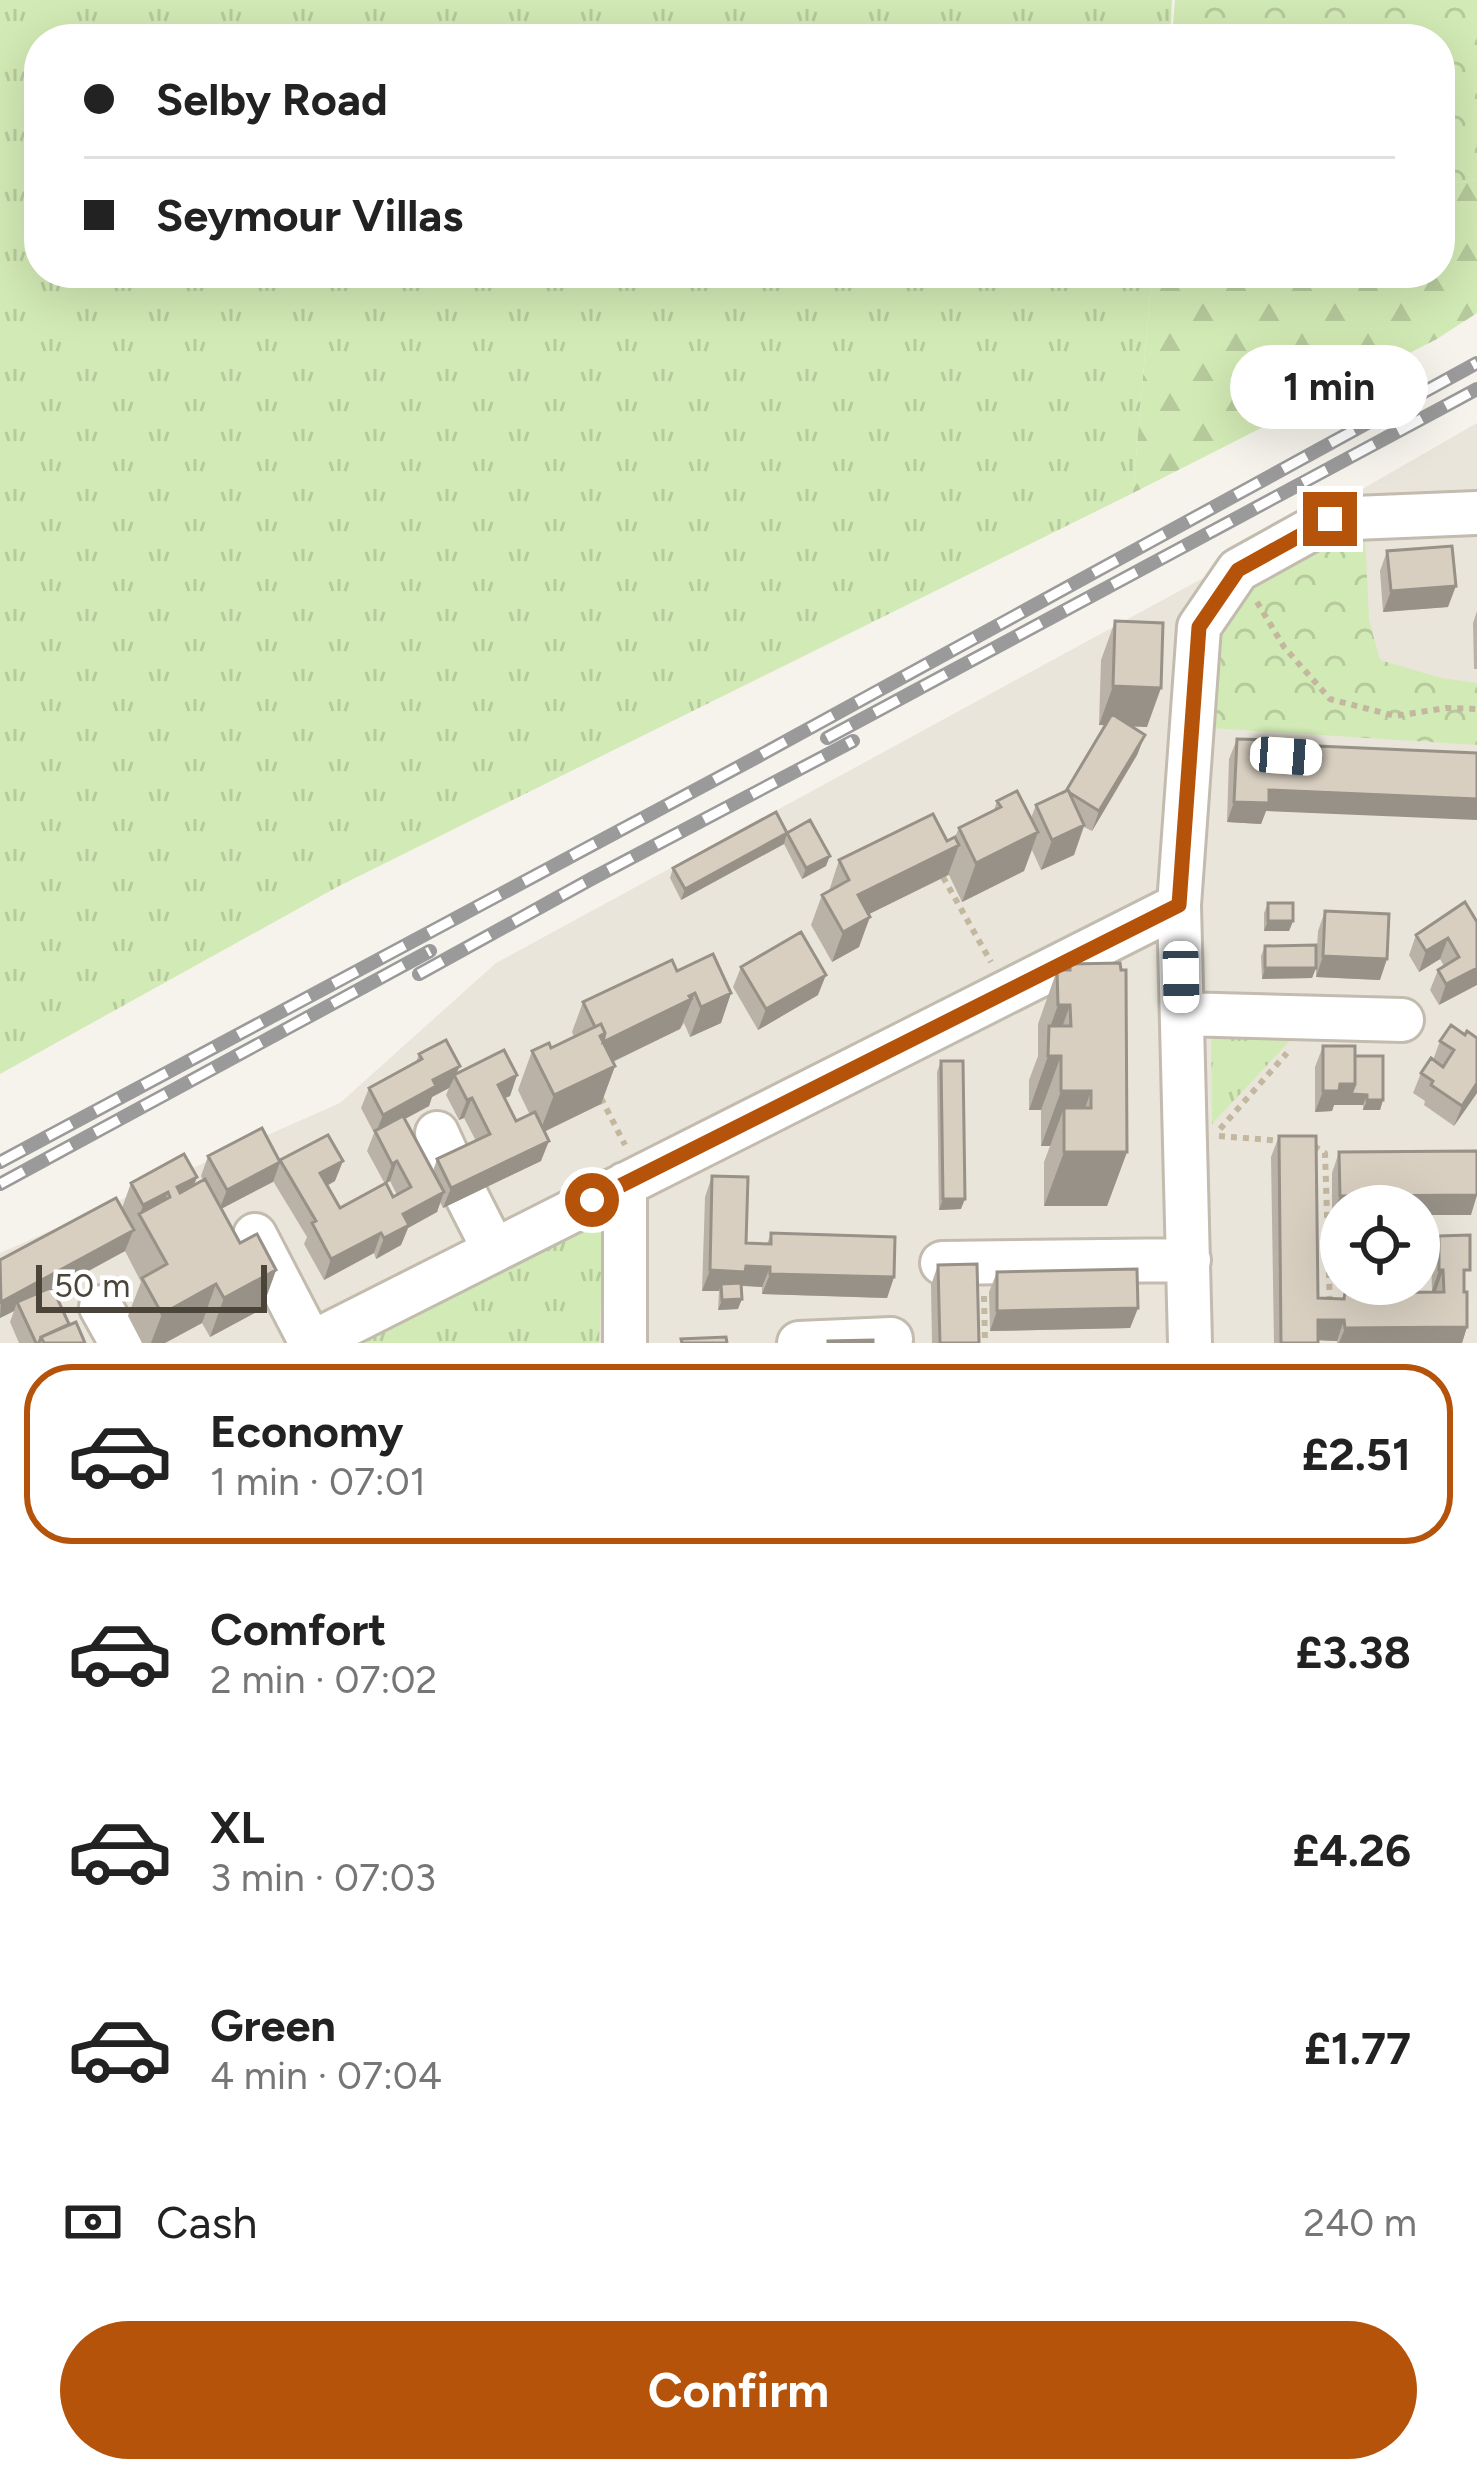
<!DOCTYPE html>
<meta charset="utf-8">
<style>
:root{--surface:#fff;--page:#f2f2f2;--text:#222;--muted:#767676;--line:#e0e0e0;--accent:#b45309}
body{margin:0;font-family:Figtree,sans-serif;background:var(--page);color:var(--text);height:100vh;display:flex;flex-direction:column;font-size:45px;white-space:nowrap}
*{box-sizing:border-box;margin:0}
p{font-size:39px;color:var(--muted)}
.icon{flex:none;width:66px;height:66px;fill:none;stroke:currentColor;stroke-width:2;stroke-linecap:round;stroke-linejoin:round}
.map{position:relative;height:1343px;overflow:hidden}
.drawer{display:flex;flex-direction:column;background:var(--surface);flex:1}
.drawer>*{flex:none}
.guide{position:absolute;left:24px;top:24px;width:1431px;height:264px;border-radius:48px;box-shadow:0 12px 48px #0002;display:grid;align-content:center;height:264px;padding:0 60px;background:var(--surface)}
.tools{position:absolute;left:1320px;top:1185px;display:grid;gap:24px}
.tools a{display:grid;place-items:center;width:120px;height:120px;border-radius:50%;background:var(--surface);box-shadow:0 12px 48px #0002;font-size:60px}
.scale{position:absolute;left:36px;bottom:30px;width:231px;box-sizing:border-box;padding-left:12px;border:6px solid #4b4439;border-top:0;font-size:33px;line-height:42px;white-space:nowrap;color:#4b4439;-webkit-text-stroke:9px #fff;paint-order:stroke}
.end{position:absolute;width:54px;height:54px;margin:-27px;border:15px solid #b45309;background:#fff;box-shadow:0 0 0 6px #fff}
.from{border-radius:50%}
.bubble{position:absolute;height:84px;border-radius:42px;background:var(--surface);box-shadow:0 12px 48px #0002;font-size:39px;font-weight:700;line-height:84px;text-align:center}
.car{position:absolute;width:36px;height:72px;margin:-36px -18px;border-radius:15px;box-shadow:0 0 9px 3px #0007;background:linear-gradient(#fff 24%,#345 0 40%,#fff 0 76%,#345 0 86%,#fff 0)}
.guide b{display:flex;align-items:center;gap:42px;height:114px;font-size:45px}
.guide b+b{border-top:3px solid var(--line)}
.guide i{width:30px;height:30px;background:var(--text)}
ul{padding:21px 0 0;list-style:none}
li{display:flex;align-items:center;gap:36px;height:180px;margin:0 24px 18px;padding:0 36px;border:6px solid transparent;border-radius:48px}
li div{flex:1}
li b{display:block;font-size:45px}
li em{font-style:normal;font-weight:700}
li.on{border-color:var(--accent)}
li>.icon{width:108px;height:108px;stroke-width:1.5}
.pay{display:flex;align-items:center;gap:30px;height:132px;padding:0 60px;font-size:45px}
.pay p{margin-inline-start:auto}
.cta{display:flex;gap:24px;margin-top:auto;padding:24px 60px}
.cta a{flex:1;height:138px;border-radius:72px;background:var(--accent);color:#fff;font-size:48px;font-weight:700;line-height:138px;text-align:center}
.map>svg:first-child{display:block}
</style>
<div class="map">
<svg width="1477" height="1343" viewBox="0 0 1477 1343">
<defs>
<pattern id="grass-tufts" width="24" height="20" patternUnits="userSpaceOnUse" patternTransform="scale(3)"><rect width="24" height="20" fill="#d2eab5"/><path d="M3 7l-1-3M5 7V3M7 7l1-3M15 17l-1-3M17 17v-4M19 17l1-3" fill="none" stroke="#b6ca9c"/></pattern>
<pattern id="forest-firs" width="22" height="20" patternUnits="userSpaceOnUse" patternTransform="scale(3)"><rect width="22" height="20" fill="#d2eab5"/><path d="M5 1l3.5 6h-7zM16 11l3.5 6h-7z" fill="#b6ca9c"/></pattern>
<pattern id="park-crowns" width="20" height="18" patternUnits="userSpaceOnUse" patternTransform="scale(3)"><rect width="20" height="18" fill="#d2eab5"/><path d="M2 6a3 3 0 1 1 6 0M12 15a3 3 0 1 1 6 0" fill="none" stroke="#b6ca9c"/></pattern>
</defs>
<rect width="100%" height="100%" fill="#f6f3ec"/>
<!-- residential -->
<path fill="#eae5da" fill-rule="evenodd" d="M1477,423v920h-1477v-90l340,-150 156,-140 790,-430zM1341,1206h78v78h-78z"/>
<!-- grass -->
<path fill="url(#grass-tufts)" d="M0,0h1172l-2,39h-1131v234h1113l-19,220 -794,393 -339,188z
M1211,1029h90l-89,95z
M605,1212l-6,131h-238z"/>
<!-- forest -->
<path fill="url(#forest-firs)" d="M1477,180v133l-40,26 -304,154 19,-220h288v-88z"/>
<!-- park -->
<path fill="url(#park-crowns)" d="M1175,0h302v180l-37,5v-146h-268z
M1321,536h44l4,84 11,40 61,18 36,5v62l-266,-17c1,-37 3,-109 31,-137 18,-18 57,-40 79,-55z"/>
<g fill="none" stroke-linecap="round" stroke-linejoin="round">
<!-- minor casing -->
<g stroke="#c2bbae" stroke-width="48">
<path id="minor" d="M1182,1014l220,6
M437,1133l16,35
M625,1184v159
M467,1197l27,53
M255,1235l56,108 868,-438
M942,1263l247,-3
M101,1307l20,36
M799,1343l92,-4
M1190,1343l-11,-438 20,-278 39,-57 92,-51 147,-6"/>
</g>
<!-- path -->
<path stroke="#c4b79f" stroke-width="6" stroke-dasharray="6 6" stroke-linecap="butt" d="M1257,602l27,45 46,52 65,17 51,-8 31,1
M943,877l48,85
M601,1098l24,47
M1220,1129l67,-76
M1219,1136l64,5
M1314,1146l11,7 5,154
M1419,1246h8
M1328,1248l13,-1
M984,1296l1,47"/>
<!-- minor -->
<use href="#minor" stroke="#fff" stroke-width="42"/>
<!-- rail casing -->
<g stroke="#9a9a9a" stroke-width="14">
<path id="rail" d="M827,738l650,-349
M419,974l174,-96 260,-137
M0,1162l757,-405 720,-394
M0,1184l430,-233"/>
</g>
<!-- rail -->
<use href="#rail" stroke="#fff" stroke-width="9" stroke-dasharray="27" stroke-linecap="butt"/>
</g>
<!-- wall -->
<path fill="#bab2a6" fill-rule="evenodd" d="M1387,551l61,56 -65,5 -3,-41z
M1477,611v58h-3l-1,-46z
M1115,621l32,106 -16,-1 14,9 -8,20 -45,76 -8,-4 -10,28 -33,15 -9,-20 -8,21 -62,31 -13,-27 -80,39 -10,33 -27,15 -21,-37 11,-30 7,-4 10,-31 108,-19 8,-4 4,-9 35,-18 3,-9 34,17 5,-13 29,-14 40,-66h-6l2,-65z
M1237,739l34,5 -5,67 -5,13 -34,-2 2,-63z
M787,833l39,33 -24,13 -18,-35 -103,56 -11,-22 3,-10z
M1268,903l25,18 -4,10h-25v-18z
M1325,911l55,69 -64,-3v-9l-4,10 -50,1 -1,-23 4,-10 51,19 2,-34z
M1477,922l-38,83 -9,-15 8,-20 6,-4 -4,-7 -21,13 -10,-17 7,-20z
M1070,964l57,188 -20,54h-63v-44l6,-16h-9v-36h-12v-30l9,-24v-32l19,-54h11z
M741,967l77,28 -60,35 -25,-43z
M677,971l54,22 -10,30 -31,14 -6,-14 -4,6 -67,33 2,4 -14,38 -57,28 -3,29 -98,47 -3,-6 -3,10 -29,16 -7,17 -25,14 -2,-6 -50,27 -20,-36 3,-7 -34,-56 -52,28 19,34 36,27 -14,39 -52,28 -8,-14 -37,20h-23l-14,-27 13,-34 -16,-31 -71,39 15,34 16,19h-66l-9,-21 4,-11 -14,7v-58l122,-52 9,-25 63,2 9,-5 -2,-4 7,-20 72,5 55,20 -8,5 13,22 45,-24 -18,-33 7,-18 -13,-25 8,-20 47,-26 3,-8 38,19 60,2 -7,21 -6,2 12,23 14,-6 -12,-25 14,-39 19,-3 23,-11 -2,-5 11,-30zM449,1088l-3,7 13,25 5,-2 12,23 -39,18 -4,12 -28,-52 24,-13 3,-9zM390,1181l7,14 -4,2 -7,-13z
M1451,1025l26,68 -23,33 -30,-21 1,-4 -12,-8 8,-20 12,-13 7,-19z
M1323,1046l32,10 28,44 -3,10h-17v-5h-29l-2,6 -17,1v-45z
M941,1061l20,148 -22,1 -2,-138z
M1279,1136l39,162 24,1 3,-6 91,-1v-1h-4l-1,-35 8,-20 25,50 3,41 -5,16h-125v-2l-19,-1v3h-44l-3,-186z
M1339,1152l132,63h-52v-9h-78v10h-9v-43z
M712,1176l34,67 21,1 4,-11 123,44 -7,21 -125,-4v-7l-21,-1 -3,23 -20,1 1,-19h-17l3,-94z
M938,1265l41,78h-47l-1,-58z
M997,1272l141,36 -8,20 -140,3 -1,-39z"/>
<!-- shaded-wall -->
<path fill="#979187" d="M1456,586l-8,21 -65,5 8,-21z
M1113,686l48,2 -14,39 -48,-2z
M1145,735l-8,20 -45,76 7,-20z
M1269,790l208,9v21l-211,-9 -5,13 -34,-2 7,-20z
M1084,825l-10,30 -33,15 11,-30z
M1038,832l-14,39 -62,31 14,-39z
M787,833l-3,11 -103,56 4,-11z
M959,845l-11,30 -101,50 11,-30z
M830,856l-4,10 -24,13 4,-11z
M870,917l-11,30 -27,15 11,-30z
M1268,921h25l-4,10h-25z
M1448,938l-8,21 -21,13 7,-21z
M1323,956l64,3 -7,21 -64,-3z
M1265,968h51l-4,10 -50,1z
M1477,968v17l-38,20 7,-21z
M826,975l-8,20 -60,35 8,-21z
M695,993l-15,36 -89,43 11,-29z
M731,993l-10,30 -31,14 11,-30z
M1058,1005h12l-18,51h9l-20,54h-12l19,-54 1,-26z
M460,1066l-11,22 -17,9 -3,9 -54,29 8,-20 50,-35z
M615,1066l-14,38 -62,30 15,-39z
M517,1075l-7,21 -20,9 8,-20z
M1477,1083v10l-23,33 8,-20z
M1340,1084h15l-8,21h-13l-2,6 -17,1 8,-21z
M1061,1091h30l-19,55 -8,-38 -14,38h-9z
M1351,1094l16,1 -4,10h-16z
M472,1098l-8,20 -5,2 8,-20z
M1367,1100h16l-3,10h-17z
M549,1141l-8,20 -98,47 8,-20z
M1064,1152h63l-20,54h-63z
M343,1161l-8,20 -22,12 7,-20z
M397,1161l-7,20 -5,3 7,-20z
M280,1162l-7,20 -54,28 8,-20z
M197,1177l-14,38 -6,-28z
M168,1192l-14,39 -14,-16 3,-10z
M444,1192l-7,20 -29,16 -7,17 -25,14 8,-21 19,-24z
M1477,1195l-6,20h-52v-9h-78v10h-9l8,-20z
M943,1199h22l-4,10 -22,1z
M133,1231l-8,20 -105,57 -3,-6 -3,9 -14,7 1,-16z
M381,1233l-7,20 -50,27 7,-21z
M746,1266l24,1 -8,20 -41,-3 -2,7h-17l8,-21z
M276,1270l-14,39 -52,28 14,-39z
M1439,1270h4l-7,21h-4z
M770,1274l124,3 -7,21 -125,-4z
M216,1284l-14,39 -37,20h-14l11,-29z
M742,1299l-4,10 -20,1 4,-10z
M1138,1308l-8,20 -140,3 7,-20z
M1318,1320h26l-7,21 -26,-1z
M1467,1327l-5,16h-123l6,-15z"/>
<!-- building -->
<path fill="#d8cfc1" stroke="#979187" stroke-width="3" d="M1452,546l4,40 -65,5 -4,-40z
M1115,621l48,2 -2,65 -48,-2z
M1112,714l33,21 -46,76 -29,-18 -2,-3 -2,1z
M1237,739l34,1v4l206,9v46l-208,-9v13l-35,-1z
M1068,790l16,35 -32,15 -16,-35z
M1017,791l21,41 -62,31 -17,-35 42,-21 -4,-6z
M776,812l11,21 23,-13 20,36 -24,12 -19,-35 -102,56 -12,-21z
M933,814l14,27 8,-4 4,8 -101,50 12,22 -27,15 -21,-37 27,-15 -10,-20z
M1465,902l12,20v46l-31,16 -8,-14 21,-13 -11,-19 -22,13 -10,-16z
M1268,903h25v18h-25z
M1325,911l64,3 -2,45 -64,-3z
M801,932l25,43 -60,34 -25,-42z
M1316,945v23h-51v-22z
M713,954l18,39 -30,14 -6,-14 -6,3 2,3 -88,43 2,-9 -4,-9 -6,3 -12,-25 89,-42 5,11z
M1120,963l1,7h5l1,182h-63v-44h27v-17h-30v-35h-13l1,-30h22l-1,-21h-12l-1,-35h13v-6z
M601,1024l4,9 -5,3 15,30 -61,29 -22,-44 17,-8 2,5z
M1451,1025l14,10 2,-4 10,7v45l-15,23 -31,-21 2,-4 -12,-8 10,-15 12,9 11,-17 -14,-9z
M446,1040l14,26 -27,14 3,6 -53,29 -14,-27 53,-29 -3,-5z
M1323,1046h32v38h-15l-1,7h-16z
M504,1050l13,25 -19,10 18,36 19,-9 14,29 -98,47 -14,-29 53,-25 -18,-36 -5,2 -13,-25z
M1355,1056h28v44h-16v-5l-16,-1 4,-10z
M941,1061h22l2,138h-22z
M403,1116l41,76 -41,22 6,11 -25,13 -3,-5 -50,26 -19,-36 4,-2 -36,-61 48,-25 15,26 -23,12 20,35 46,-25 7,14 18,-10 -14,-26 -5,3 -17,-33z
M262,1128l18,34 -53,28 -19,-34z
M1279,1136h37l2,162 26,1 1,-6 99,-1 -1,-22h-4v-34l31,-1v35h-6v22h3v35l-122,1 -1,-8h-26v23h-37z
M1477,1151v44l-137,1 -1,-44z
M184,1154l13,23 -20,10 3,6 25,-14 35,64 17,-9 19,36 -52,28 -8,-14 -54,30 -20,-36 25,-14 -28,-50 31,-17 -2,-5 -25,13 -12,-22z
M712,1176l36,1 -2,66 25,1v-11l124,4 -1,40 -124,-3v-7l-24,-1 -1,6 -35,-2z
M116,1198l18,32 -133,72 -1,-42z
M977,1264l2,79h-39l-2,-78z
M1137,1269l1,39 -141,3v-39z
M741,1283l1,16 -20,1 -1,-16z
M52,1287l17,37 -28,13 -2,6h-3l-19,-41z
M76,1322l9,21h-41l-3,-6z
M726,1337l1,6h-45l-1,-4z
M873,1340v3h-45v-2z"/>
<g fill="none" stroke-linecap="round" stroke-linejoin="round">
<!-- route -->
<path stroke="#b45309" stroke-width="15" d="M592,1200l587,-295 20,-278 39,-57 92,-51"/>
</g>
</svg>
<div class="tools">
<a><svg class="icon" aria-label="locate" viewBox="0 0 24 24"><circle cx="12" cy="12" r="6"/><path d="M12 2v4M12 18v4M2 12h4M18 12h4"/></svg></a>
</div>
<div class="scale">50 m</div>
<i class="end from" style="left:592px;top:1200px"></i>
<i class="end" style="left:1330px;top:519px"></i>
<div class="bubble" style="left:1230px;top:345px;width:198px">1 min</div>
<i class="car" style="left:1286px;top:756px;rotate:94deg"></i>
<i class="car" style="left:1181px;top:977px;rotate:179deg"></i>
<div class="guide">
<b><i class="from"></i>Selby Road</b>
<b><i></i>Seymour Villas</b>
</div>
</div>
<section class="drawer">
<ul>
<li class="on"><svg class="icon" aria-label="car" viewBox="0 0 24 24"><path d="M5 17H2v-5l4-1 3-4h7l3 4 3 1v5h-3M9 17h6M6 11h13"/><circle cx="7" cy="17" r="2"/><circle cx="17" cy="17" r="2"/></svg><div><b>Economy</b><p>1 min · 07:01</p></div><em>£2.51</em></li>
<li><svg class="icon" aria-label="car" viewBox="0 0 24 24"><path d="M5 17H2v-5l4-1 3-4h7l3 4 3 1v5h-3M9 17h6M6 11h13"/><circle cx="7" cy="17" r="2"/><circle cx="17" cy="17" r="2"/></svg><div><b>Comfort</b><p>2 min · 07:02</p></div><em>£3.38</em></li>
<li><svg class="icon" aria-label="car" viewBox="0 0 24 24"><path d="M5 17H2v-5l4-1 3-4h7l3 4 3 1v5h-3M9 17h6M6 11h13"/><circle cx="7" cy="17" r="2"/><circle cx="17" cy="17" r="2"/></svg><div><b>XL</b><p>3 min · 07:03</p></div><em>£4.26</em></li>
<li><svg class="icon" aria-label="car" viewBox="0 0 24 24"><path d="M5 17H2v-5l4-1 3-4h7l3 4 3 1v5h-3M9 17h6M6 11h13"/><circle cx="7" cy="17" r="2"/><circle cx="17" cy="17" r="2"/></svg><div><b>Green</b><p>4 min · 07:04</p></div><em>£1.77</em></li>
</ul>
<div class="pay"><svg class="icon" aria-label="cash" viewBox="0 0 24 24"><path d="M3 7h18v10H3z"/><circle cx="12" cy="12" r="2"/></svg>Cash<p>240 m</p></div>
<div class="cta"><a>Confirm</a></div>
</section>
